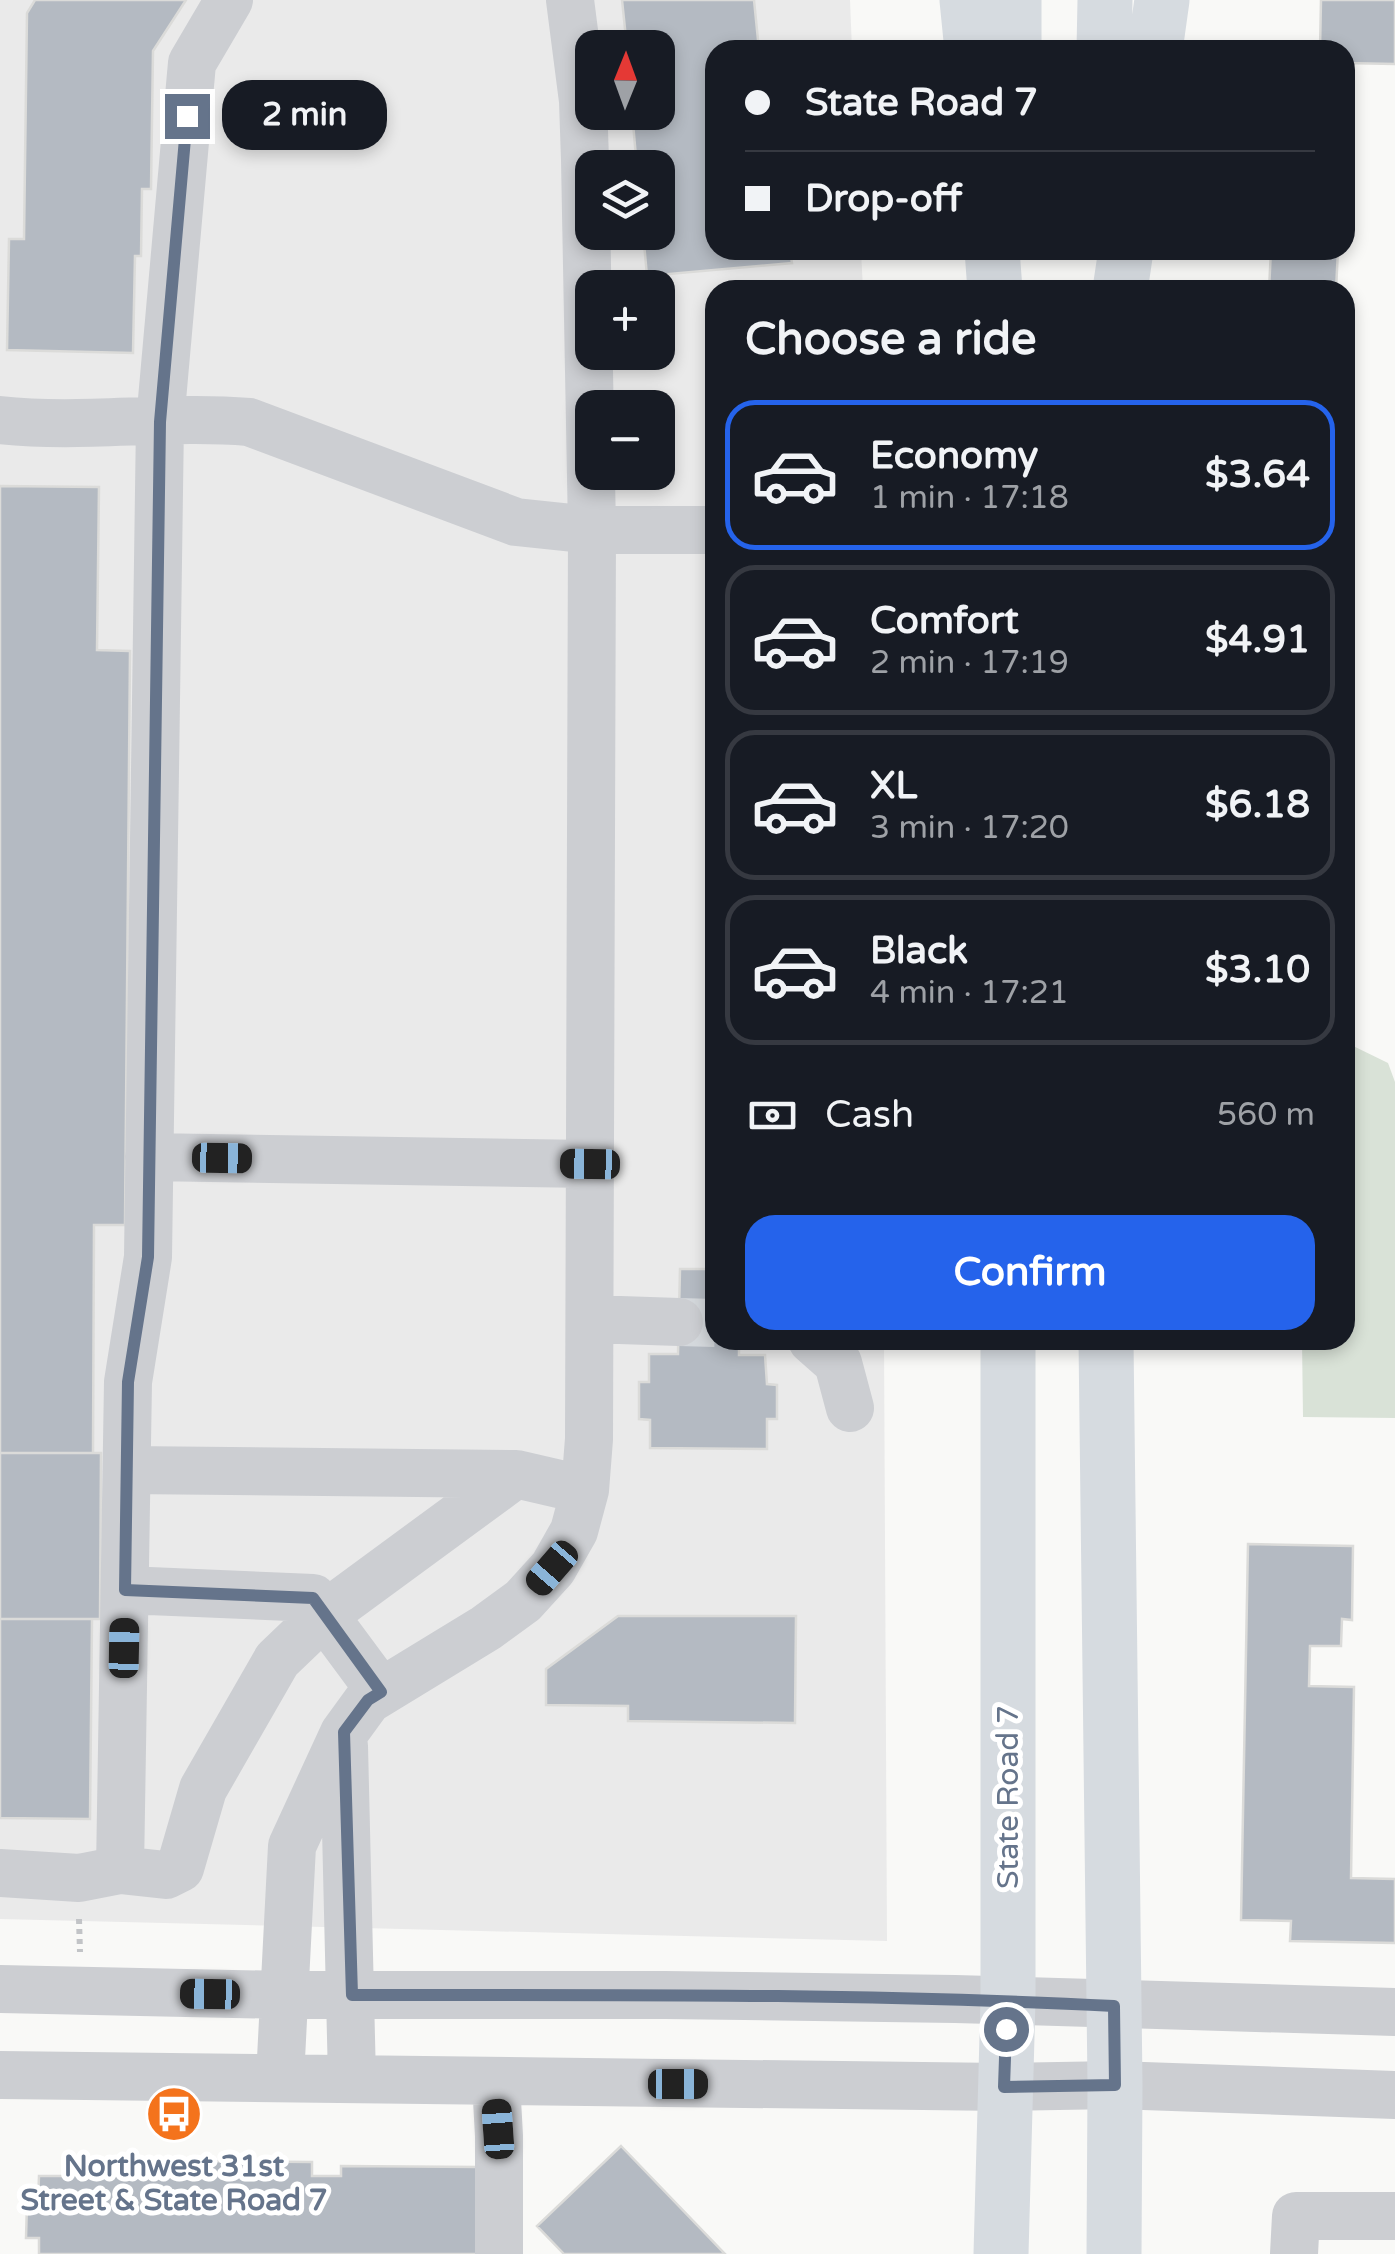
<!DOCTYPE html>
<meta charset="utf-8">
<style>
:root{--surface:#171b24;--page:#20242c;--text:#f1f3f6;--muted:#9ea1a6;--line:#363941;--accent:#2563eb}
body{margin:0;font-family:"Varela Round",sans-serif;background:var(--page);color:var(--text);height:100vh;display:flex;flex-direction:column;font-size:38px;white-space:nowrap}
*{box-sizing:border-box;margin:0}
p{font-size:32px;color:var(--muted)}
.icon{flex:none;width:55px;height:55px;fill:none;stroke:currentColor;stroke-width:2;stroke-linecap:round;stroke-linejoin:round}
.map{position:relative;flex:1;overflow:hidden}
.side{position:absolute;left:705px;top:280px;width:650px;height:1070px;display:flex;flex-direction:column;background:var(--surface);border-radius:30px;box-shadow:0 5px 15px #0003}
.side>*{flex:none}
.hud{position:absolute;left:705px;top:40px;width:650px;height:220px;border-radius:30px;box-shadow:0 5px 15px #0003;display:grid;align-content:center;height:220px;padding:0 40px;background:var(--surface)}
.needle{width:65px;rotate:1deg}
.tools{position:absolute;left:575px;top:30px;display:grid;gap:20px}
.tools a{display:grid;place-items:center;width:100px;height:100px;border-radius:20px;background:var(--surface);box-shadow:0 5px 15px #0003;font-size:50px}
.end{position:absolute;width:45px;height:45px;margin:-22px;border:12px solid #65748b;background:#fff;box-shadow:0 0 0 5px #fff}
.from{border-radius:50%}
.bubble{position:absolute;height:70px;border-radius:30px;background:var(--surface);box-shadow:0 5px 15px #0003;font-size:32px;font-weight:800;line-height:70px;text-align:center}
.car{position:absolute;width:30px;height:60px;margin:-30px -15px;border-radius:12px;box-shadow:0 0 8px 2px #0007;background:linear-gradient(#222 24%,#8ab4d8 0 40%,#222 0 76%,#8ab4d8 0 86%,#222 0)}
.hud b{display:flex;align-items:center;gap:35px;height:95px;font-size:38px}
.hud b+b{border-top:2px solid var(--line)}
.hud i{width:25px;height:25px;background:var(--text)}
ul{padding:0;list-style:none}
li{display:flex;align-items:center;gap:30px;height:150px;margin:0 20px 15px;padding:0 20px;border:5px solid var(--line);border-radius:30px}
li div{flex:1}
li b{display:block;font-size:38px}
li em{font-style:normal;font-weight:800}
li.selected{border-color:var(--accent)}
li>.icon{width:90px;height:90px;stroke-width:1.5}
h2{padding:0 40px;font-size:45px;line-height:120px}
.pay{display:flex;align-items:center;gap:25px;height:110px;padding:0 40px;font-size:38px}
.pay p{margin-inline-start:auto}
.button{display:flex;gap:20px;margin-top:auto;padding:20px 40px}
.button a{flex:1;height:115px;border-radius:30px;background:var(--accent);color:#fff;font-size:40px;font-weight:800;line-height:115px;text-align:center}
.map>svg:first-child{display:block}
</style>
<div class="map">
<svg width="1395" height="2254" viewBox="0 0 1395 2254">
<rect width="100%" height="100%" fill="#f9f9f7"/>
<!-- built -->
<path fill="#eaeaea" fill-rule="evenodd" d="M0,0h850l2,50h-137v200h146l2,40h-148v1050h169l3,601 -887,-22zM592,48h66v64h-66zM592,168h66v64h-66zM592,288h66v64h-66zM592,408h66v64h-66z"/>
<!-- green -->
<path fill="#d9e2d7" d="M1345,1042l43,21 7,19v336l-92,-1 -1,-77h43z"/>
<!-- building -->
<path fill="#b4bac2" stroke="#dbdbd9" stroke-width="2.5" d="M35,0h151l-33,51 -2,138h-9l-1,67h-6l-2,97 -126,-3 2,-111h15l3,-226z
M622,0h132l5,50h-44v200h75l2,13 -145,13 -4,-44h15v-64h-21l-5,-56h26v-64h-31z
M1321,0h74v64l-50,-1v-13h-25z
M1271,250h67l-2,40h-67z
M0,486l99,1 -2,163 33,1 -5,574h-31l-1,228h-93z
M680,1269h35v71h24v15h26l2,29 10,1v34h-10v30l-117,-1v-28l-11,-1v-37h10v-28h29z
M0,1453h101l-1,166h-100z
M1248,1544l105,2 -1,74 -10,-1 -1,27h-31l-1,40 45,1 -3,191 44,1v64l-105,-2 1,-20 -50,-1z
M618,1616h178l-1,107 -167,-2v-15l-82,-1v-36z
M0,1619h92l-2,200 -90,-1z
M621,2146l104,108h-161l-27,-28z
M73,2159l103,2v13h29l-1,-13 108,1v14h29v-10l138,1v87h-440v-16h-13l1,-34 11,-1 1,-27h34z"/>
<g fill="none" stroke-linecap="round" stroke-linejoin="round">
<!-- minor-tunnel -->
<path stroke="#d4d8dc" stroke-width="48" stroke-dasharray="48 24" stroke-linecap="butt" d="M679,1322l36,1"/>
<!-- path -->
<path stroke="#c2c4c7" stroke-width="6" stroke-dasharray="5 5" stroke-linecap="butt" d="M79,1919l1,33"/>
<!-- minor -->
<path stroke="#ccced2" stroke-width="48" d="M229,0l-37,63 -32,359 -12,835 -20,125 -8,488 46,5 14,-7 23,-79 74,-129 47,-45 57,77
M0,420c82,9 167,-5 249,2l267,100 76,8h123
M149,1157l441,7
M590,1319l89,3
M812,1340l26,23 12,45
M127,1470l389,4
M125,1590l188,8 11,17 192,-141 69,16
M344,1746l8,333
M0,1873l79,5 41,-8
M0,1989l284,6h381l290,4 440,13
M0,2075l1003,12 112,-2 280,10
M280,2078l12,-232 52,-113 24,-33 118,-72 37,-27 30,-33 21,-37 11,-41 4,-51 3,-909 -7,-370 -2,-59 -13,-101
M496,2082l3,54v118
M1294,2254l2,-38h99"/>
<!-- major -->
<path stroke="#d6dbe0" stroke-width="55" d="M967,0l5,50
M1014,50v-50
M1104,50l1,-50
M1155,50l7,-50
M992,250l3,40
M1120,290l6,-40
M1106,1340l9,745 -1,169
M1001,2254l7,-254v-660"/>
</g>
<g fill="none" stroke-linecap="round" stroke-linejoin="round">
<!-- route -->
<path stroke="#65748b" stroke-width="12" d="M187,116l-27,306 -12,835 -20,125 -3,208 188,8 68,94 -13,8 -24,32 8,263c254,0 508,-2 762,11l1,79 -111,2 2,-58"/>
</g>
<!-- icons -->
<defs>
<g id="bus-disc" transform="scale(2.875)"><circle r="9.5" fill="#f4731c" stroke="#fff"/><path d="M-5-6H5V4H4V6H2V4H-2V6H-4V4H-5ZM-3.5-4V0h7V-4ZM-3.5 1.2v1.5H-2V1.2ZM2 1.2v1.5H3.5V1.2Z" fill="#fff"/></g>
</defs>
<g fill-rule="evenodd">
<use href="#bus-disc" x="174" y="2114"/>
</g>
<g text-anchor="middle" dominant-baseline="central" stroke-width="10" stroke-linejoin="round" paint-order="stroke">
<!-- street labels -->
<g font-size="30" fill="#65748b" stroke="#fff">
<text transform="translate(1008 1797) rotate(-90)">State Road 7</text>
</g>
<!-- poi labels -->
<g font-size="30" font-weight="bold" fill="#65748b" stroke="#fff">
<text x="174" y="2166">Northwest 31st<tspan x="174" dy="34">Street &amp; State Road 7</tspan></text>
</g>
</g>
</svg>
<div class="tools">
<a><svg class="needle" viewBox="-14 -14 28 28"><path d="M0-13l5 13h-10z" fill="#e53935"/><path d="M0 13l5-13h-10z" fill="#9ea1a6"/></svg></a>
<a><svg class="icon" aria-label="layers" viewBox="0 0 24 24"><path d="M12 4l9 5-9 5-9-5zM3 14l9 5 9-5"/></svg></a>
<a>+</a>
<a>−</a>
</div>
<i class="end from" style="left:1006px;top:2029px"></i>
<i class="end" style="left:187px;top:116px"></i>
<div class="bubble" style="left:222px;top:80px;width:165px">2 min</div>
<i class="car" style="left:222px;top:1158px;rotate:91deg"></i>
<i class="car" style="left:590px;top:1164px;rotate:271deg"></i>
<i class="car" style="left:552px;top:1568px;rotate:221deg"></i>
<i class="car" style="left:124px;top:1648px;rotate:1deg"></i>
<i class="car" style="left:210px;top:1994px;rotate:271deg"></i>
<i class="car" style="left:678px;top:2084px;rotate:90deg"></i>
<i class="car" style="left:498px;top:2129px;rotate:356deg"></i>
<div class="hud">
<b><i class="from"></i>State Road 7</b>
<b><i></i>Drop-off</b>
</div>
<section class="side">
<h2>Choose a ride</h2>
<ul>
<li class="selected"><svg class="icon" aria-label="car" viewBox="0 0 24 24"><path d="M5 17H2v-5l4-1 3-4h7l3 4 3 1v5h-3M9 17h6M6 11h13"/><circle cx="7" cy="17" r="2"/><circle cx="17" cy="17" r="2"/></svg><div><b>Economy</b><p>1 min · 17:18</p></div><em>$3.64</em></li>
<li><svg class="icon" aria-label="car" viewBox="0 0 24 24"><path d="M5 17H2v-5l4-1 3-4h7l3 4 3 1v5h-3M9 17h6M6 11h13"/><circle cx="7" cy="17" r="2"/><circle cx="17" cy="17" r="2"/></svg><div><b>Comfort</b><p>2 min · 17:19</p></div><em>$4.91</em></li>
<li><svg class="icon" aria-label="car" viewBox="0 0 24 24"><path d="M5 17H2v-5l4-1 3-4h7l3 4 3 1v5h-3M9 17h6M6 11h13"/><circle cx="7" cy="17" r="2"/><circle cx="17" cy="17" r="2"/></svg><div><b>XL</b><p>3 min · 17:20</p></div><em>$6.18</em></li>
<li><svg class="icon" aria-label="car" viewBox="0 0 24 24"><path d="M5 17H2v-5l4-1 3-4h7l3 4 3 1v5h-3M9 17h6M6 11h13"/><circle cx="7" cy="17" r="2"/><circle cx="17" cy="17" r="2"/></svg><div><b>Black</b><p>4 min · 17:21</p></div><em>$3.10</em></li>
</ul>
<div class="pay"><svg class="icon" aria-label="cash" viewBox="0 0 24 24"><path d="M3 7h18v10H3z"/><circle cx="12" cy="12" r="2"/></svg>Cash<p>560 m</p></div>
<div class="button"><a>Confirm</a></div>
</section>
</div>
